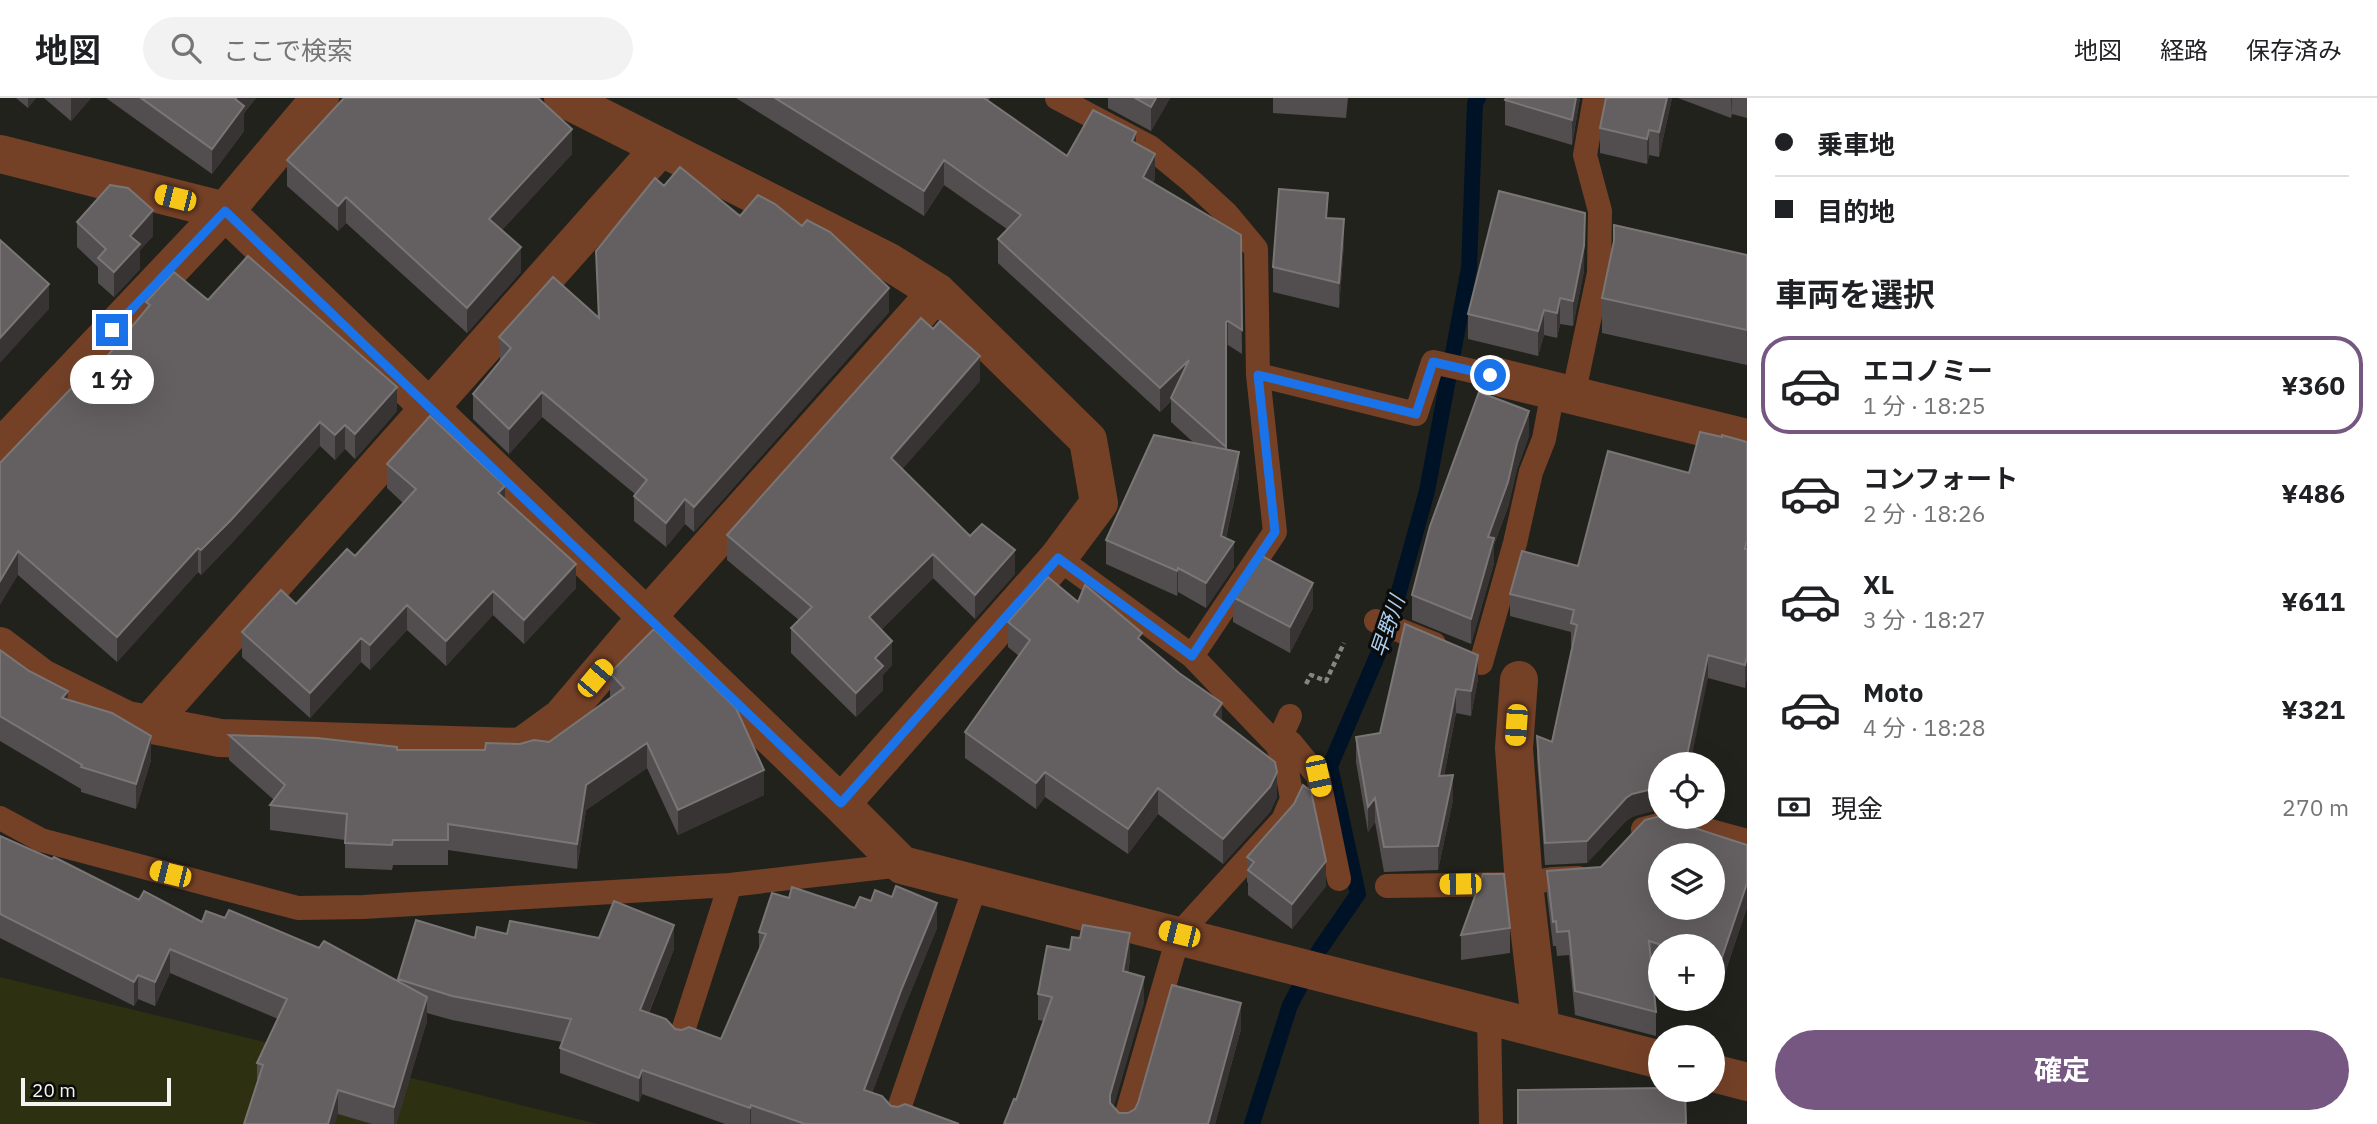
<!DOCTYPE html>
<html lang="ja">
<meta charset="utf-8">
<style>
:root{--surface:#fff;--page:#f2f2f2;--text:#202124;--muted:#757577;--line:#e0e0e0;--accent:#755781}
body{margin:0;font-family:"IBM Plex Sans","Noto Sans JP",sans-serif;background:var(--page);color:var(--text);height:100vh;display:flex;flex-direction:column;font-size:26px;white-space:nowrap}
*{box-sizing:border-box;margin:0}
p{font-size:23px;color:var(--muted)}
.icon{flex:none;width:38px;height:38px;fill:none;stroke:currentColor;stroke-width:2;stroke-linecap:round;stroke-linejoin:round}
.map{position:relative;flex:1;overflow:hidden}
.drawer{display:flex;flex-direction:column;background:var(--surface);width:630px}
.drawer>*{flex:none}
.guide{display:grid;align-content:center;height:154px;padding:0 28px;background:var(--surface)}
.buttons{position:absolute;left:1648px;top:654px;display:grid;gap:14px}
.buttons a{display:grid;place-items:center;width:77px;height:77px;border-radius:50%;background:var(--surface);box-shadow:0 7px 28px #0002;font-size:35px}
.scale{position:absolute;left:21px;bottom:18px;width:150px;box-sizing:border-box;padding-left:7px;border:4px solid #f4f4f0;border-top:0;font-size:19px;line-height:24px;white-space:nowrap;color:#f4f4f0;-webkit-text-stroke:5px #0b0b09;paint-order:stroke}
.end{position:absolute;width:32px;height:32px;margin:-16px;border:9px solid #1a73e8;background:#fff;box-shadow:0 0 0 4px #fff}
.from{border-radius:50%}
.bubble{position:absolute;height:49px;border-radius:24px;background:var(--surface);box-shadow:0 7px 28px #0002;font-size:23px;font-weight:700;line-height:49px;text-align:center}
.car{position:absolute;width:21px;height:42px;margin:-21px -10px;border-radius:9px;box-shadow:0 0 5px 2px #0007;background:linear-gradient(#f5c518 24%,#345 0 40%,#f5c518 0 76%,#345 0 86%,#f5c518 0)}
.guide b{display:flex;align-items:center;gap:24px;height:66px;font-size:26px}
.guide b+b{border-top:2px solid var(--line)}
.guide i{width:18px;height:18px;background:var(--text)}
ul{padding:0;list-style:none}
li{display:flex;align-items:center;gap:21px;height:98px;margin:0 14px 10px;padding:0 14px;border:4px solid transparent;border-radius:28px}
li div{flex:1}
li b{display:block;font-size:26px}
li em{font-style:normal;font-weight:700}
li.selected{border-color:var(--accent)}
li>.icon{width:63px;height:63px;stroke-width:1.5}
h2{padding:0 28px;font-size:32px;line-height:84px}
.pay{display:flex;align-items:center;gap:18px;height:77px;padding:0 28px;font-size:26px}
.pay p{margin-inline-start:auto}
.action{display:flex;gap:14px;margin-top:auto;padding:14px 28px}
.action a{flex:1;height:80px;border-radius:42px;background:var(--accent);color:#fff;font-size:28px;font-weight:700;line-height:80px;text-align:center}
header{display:flex;align-items:center;gap:42px;box-sizing:border-box;height:98px;padding:0 35px;background:var(--surface);border-bottom:2px solid var(--line)}
header strong{font-size:33px}
nav{display:flex;gap:38px;margin-inline-start:auto;font-size:24px}
.search{width:490px;height:63px;background:var(--page);display:flex;align-items:center;gap:18px;box-sizing:border-box;padding:0 24px;border-radius:38px;color:var(--muted);font-size:26px}
main{display:flex;flex:1;min-height:0}
.map>svg:first-child{display:block}
</style>
<header>
<strong>地図</strong>
<div class="search"><svg class="icon" aria-label="search" viewBox="0 0 24 24"><circle cx="10" cy="10" r="6"/><path d="M15 15l6 6"/></svg>ここで検索</div>
<nav><a>地図</a><a>経路</a><a>保存済み</a></nav>
</header>
<main>
<div class="map">
<svg width="1747" height="1026" viewBox="0 0 1747 1026">
<rect width="100%" height="100%" fill="#22221d"/>
<!-- green -->
<path fill="#2e3012" d="M0,879l598,147h-598z"/>
<g fill="none" stroke-linecap="round" stroke-linejoin="round">
<!-- stream -->
<path stroke="#001326" stroke-width="16" d="M1252,1026l38,-119 30,-56 38,-55 -28,-128 58,-135 39,-140 42,-223 6,-165 3,-5"/>
<!-- path -->
<path stroke="#858581" stroke-width="4.5" stroke-dasharray="5 3.5" stroke-linecap="butt" d="M1306,586l5,-9 15,6 18,-38"/>
<!-- lane -->
<path stroke="#744127" stroke-width="24" d="M1057,0l93,49 40,33 36,33 30,36 2,126 17,157 -83,124 -134,-98
M1258,277l158,39 17,-52 57,13
M1573,298l26,-123 1,-62 -15,-56 10,-57
M1376,523l58,23
M1192,558l85,89 13,-29
M1481,565l34,-120 16,-71 13,-33 9,-48
M0,720l41,22 257,68 65,-1 367,-22 172,-20
M1643,731l31,-8 73,20
M1387,788l137,-2 28,-5 26,-1
M1489,917l2,109
M680,942l50,-155
M896,1019l80,-233
M1124,1026l55,-190 104,-114 9,-21 -6,-34 -9,-20 14,-2 27,33 21,103"/>
<!-- street -->
<path stroke="#744127" stroke-width="38" d="M563,0l326,164 48,30 151,148 11,63 -41,55 -217,246
M0,56l225,57 616,593 61,61 759,195
M1490,277l257,63
M0,351l225,-238 95,-113
M0,548l42,32 85,42 93,18 301,9 40,-29 85,-100 291,-326
M1519,582l-5,68 10,136 17,145
M149,626l512,-577
M1713,975l34,9"/>
</g>
<!-- wall -->
<path fill="#524d4e" d="M16,0h20l-8,10z
M44,0h47l-20,23z
M106,0h150l-12,15v18l-32,43z
M736,0h254l-2,3 79,55 69,-13 19,35 -2,5 88,52 1,119 -14,-9 -2,1v103l13,28 -13,61 8,29 -28,41 -28,-16 -1,4 -71,-32v-24l88,-97 -23,-21v-21l-11,11 -162,-149v-24l9,-10 -63,-44 -20,31z
M1108,0h62l-19,33 -43,-23z
M1273,0h75l-2,20 -73,-5z
M1580,0l-8,47 -67,-20v-25z
M1606,0h66l-13,59 -10,-2 -2,9 -47,-11v-25z
M1678,0h69v20l-15,-4 -1,4z
M572,56l-70,76 19,42 -54,61 -121,-110 -8,8 -51,-45v-26z
M664,88l76,30 149,96 -195,220 -9,-8 -19,23 -32,-26v-25l1,-2 -93,-77 -33,37 -36,-35v-25l27,-32 -1,-25 99,-20 -2,-66z
M77,124l76,14 -13,14v19l-26,28 -16,-14v-16l-21,-20z
M1344,146l-5,64 -66,-16v-25z
M1747,157v110l-145,-32v-35z
M1584,173l-11,55 -13,-2 -3,14 -13,-3 -6,21 -70,-17v-25z
M208,202l189,111 -42,48 -10,-10 -10,11 -15,-14 -89,98 -30,31 -3,-3 -81,90 -99,-87 -18,-112 84,-79 62,-74v-8z
M980,283l-78,88 68,67 45,38 -40,45 -42,-41 -52,52 11,35 -9,10v15l-27,27 -65,-64v-25l8,-8 -72,-60v-25z
M1529,338l-12,33 -9,38 -14,38v18l-23,81 -59,-24v-25z
M1747,344v237l-2,9 -37,-10 -76,139 -6,4 -39,42 -42,2 -8,-106v-23l15,6 20,-96h-1v-14l-61,-16v-22l68,-28 111,-93z
M387,366l118,35 71,89 -52,56 -31,-29 -47,51 -39,-36 -37,40 -9,-8 -51,56 -68,-61v-25l54,-28 59,-48 48,-53 -16,-15z
M1233,499l80,11 -23,45 -57,-31z
M1078,504l64,40 80,79 55,76 -7,15 -47,52 -65,-50 -30,40 -83,-57 -9,12 -71,-51v-26l54,-76 -11,-9v-25z
M1405,526l73,55 -7,37 -15,-3 -12,63 9,24 -15,70 -54,2 -9,-50 -7,10 -12,-70v-25l24,-4z
M0,552l151,110 -15,49 -55,-17v-3l-81,-48z
M610,575l154,122 -86,40 -31,-67 -61,42 -9,59 -129,-19v15h-55l-1,5 -47,-2v-28l-75,-10v-25l4,-5 -45,-40v-25l168,15h88l64,-8 61,-44z
M1674,723l73,24v62l-27,81 -7,-2v-39h-52v22l-9,-3 4,46v24l-81,-21 -6,-60 -12,1 -1,-10h-3l-6,-51v-24l54,-4z
M0,738l139,64 63,22 23,-4 173,63v-2l77,-41 32,-4 92,4 75,11 -25,64 26,16 46,10 38,-89v-18l30,-34 66,10 82,20 -35,85 -30,80 19,13 68,18h-234l-83,-30 -3,8 -79,-29v-25l2,-6 -110,-22 -25,-7v8l-31,103h-24l-34,-10 -81,-32v-19l21,-44 -108,-46 -15,33 -17,-7 -4,7 -134,-68z
M1247,759l79,29 -34,43 -44,-34v-12l-1,-1z
M1510,830v25l-49,7v-25z
M1130,861l-2,14 16,29 -31,105 6,6h9l7,-4 106,-80 -26,95h-211l12,-24 28,-79 -6,-1v-26z"/>
<!-- shaded-wall -->
<path fill="#383433" d="M28,0h8l-8,10z
M71,0h20l-20,23z
M236,0h20l-12,15v18l-32,43v-25z
M1156,0h14l-19,33v-24z
M1576,0h4l-8,47v-25z
M1667,0h5l-13,59v-25z
M1731,0h1l-1,20z
M572,31v25l-83,90v-25z
M1649,32v25l-2,9v-25z
M1136,34v25l-4,-16z
M1155,56v24l-12,23v-24z
M944,62v25l-20,31v-25z
M346,99v26l-8,8v-25z
M153,112v26l-13,14v19l-26,28v-25l16,-36z
M1585,115l-1,58 -11,55v-25z
M1344,121v25l-5,64v-25z
M521,149v25l-54,61v-25z
M49,186v25l-49,54v-25z
M889,190v24l-195,220v-25z
M1560,200v26l-3,14v-25z
M1544,212v25l-6,21v-25z
M1228,223v24l-2,1v-24z
M980,258v25l-89,101v-24z
M1189,262l-18,38v3l-11,11v-24z
M397,289v24l-42,48v-25z
M542,294v25l-33,37v-25z
M1529,313v25l-12,33 -9,38 -14,38v18l-23,81v-25l17,-82 29,-94z
M320,324v24l-89,98 -30,31v-25z
M345,327v24l-10,11v-25z
M1239,354v25l-18,83v-24z
M505,388v25l-7,-18z
M685,401v25l-19,23v-24z
M1234,444v25l-28,41v-25z
M198,450v24l-81,90v-25z
M1015,452v24l-40,45v-24z
M18,453v24l-18,30v-24z
M933,456v24l-64,64v-25z
M576,466v24l-52,56v-24z
M1178,470v24l-1,4v-25z
M1313,485v25l-23,45v-26z
M493,493v24l-47,51v-25z
M407,507v25l-37,40v-25z
M361,540v24l-51,56v-25z
M892,543v24l-9,10v15l-27,27v-24l19,-35z
M1478,557v24l-7,37v-25z
M1708,557v23l-18,87h-5z
M1747,559v22l-2,9v-23z
M1456,591v24l-17,88v-25z
M68,593v24l-6,-17z
M1222,605v25l-8,-13z
M151,638v24l-15,49v-25z
M647,645v25l-61,42 -9,59v-25l9,-59z
M764,672v25l-86,40v-25z
M1045,674v25l-9,12v-26z
M1277,674v25l-7,15 -47,52v-25z
M1453,677v25l-15,70v-24z
M1661,689v22l-29,8 -6,4 -39,42v-22l39,-43 6,-4z
M1158,690v26l-30,40v-25z
M1375,700v24l-7,10v-25z
M1326,763v25l-34,43v-25z
M1747,785v24l-27,81v-25z
M937,805v25l-35,85 -38,101v-24l38,-102z
M674,827v24l-34,85v-24z
M1130,835v26l-7,38v-26z
M170,851v24l-15,33v-24z
M138,877v24l-4,7v-24z
M1144,879v25l-34,118v-25z
M427,899v24l-31,103h-2v-17z
M1241,905v26l-26,95h-7z
M642,972v24l-3,8v-24z
M338,992v24l-3,10h-7z
M751,1007v19h-1v-16z"/>
<!-- building -->
<path fill="#645f60" stroke="#7a7676" stroke-width="2" fill-rule="evenodd" d="M141,0h95l-1,1 9,7 -32,43z
M344,0h194l34,31 -83,90 32,28 -54,61 -121,-111 -8,9 -51,-46z
M775,0h209l83,58 26,-46 43,22 -4,9 23,13 -12,23 98,58 1,95 -14,-9 -2,1v125l-55,-49 18,-38 -29,28 -162,-149 23,-24 -77,-55 -20,31z
M1135,0h21l-5,9z
M1506,0h70l-4,22 -67,-20z
M1606,0h61l-8,34 -10,-2 -2,9 -47,-11z
M680,69l60,49 18,-21 17,9 27,22 5,-6 23,12 59,56 -195,219 -9,-8 -19,24 -32,-27 13,-16 -105,-88 -33,37 -36,-35 38,-46 -12,-11 54,-60 46,41 -3,-67 59,-73 9,8z
M110,87l18,3 25,22 -23,26 10,8 -26,28 -16,-14 8,-9 -29,-27z
M1279,91l49,4 -2,25 18,1 -5,64 -66,-16z
M1499,93l86,22 -1,33 -11,55 -13,-3 -3,15 -13,-3 -6,21 -70,-17z
M1614,127l133,30v75l-145,-32 12,-57z
M0,142l49,44 -49,54z
M248,158l149,131 -42,47 -10,-9 -10,10 -15,-13 -89,98 -30,30 -3,-2 -81,89 -99,-86 -18,30v-118l79,-83 5,4 66,-79 -4,-3 28,-30 34,28z
M921,220l12,11 7,-8 40,35 -89,102 79,78 12,-12 33,26 -40,45 -42,-41 -64,63 23,24 -17,17 8,8 -27,27 -65,-65 21,-21 -85,-72z
M1479,294l50,19 -12,32 -9,39 -20,55 6,1 -23,81 -59,-24 18,-69z
M430,318l75,70 -7,7 78,71 -52,56 -31,-29 -47,50 -39,-36 -37,40 -9,-7 -51,55 -68,-61 39,-42 15,14 51,-55 8,7 61,-67 -29,-25z
M1700,334l22,5v-2l25,7v98l-2,9h2v108l-2,8 -37,-10 -23,110h-24v22l-29,7 -6,4 -39,43 -42,2 -8,-107 15,6 25,-117 -6,-2 3,-13 -64,-16 12,-43 56,15 30,-115 81,22z
M1154,337l85,17 -18,84 13,6 -28,41 -28,-15 -1,3 -71,-31z
M1260,457l53,28 -23,44 -57,-30z
M1048,479l30,25 7,-17 57,48 -4,5 41,35 43,30 -8,12 61,47 2,10 -7,15 -47,52 -65,-51 -30,41 -83,-57 -9,11 -71,-51 65,-92 -22,-18z
M1405,526l73,31 -7,36 -15,-2 -17,87 14,-1 -15,71 -54,1 -9,-49 -7,9 -12,-70 24,-4z
M654,531l82,79 28,62 -86,40 -31,-67 -61,42 -9,59 -129,-20v16h-55l-1,5 -47,-2 2,-29 -77,-9 15,-20 -56,-50 88,3 80,9v3h88l1,-7 34,1 14,-4 15,2 75,-54 -14,-15z
M0,552l29,21 39,20 -6,7 50,15 39,23 -15,48 -55,-17 1,-2 -82,-49z
M1303,687l8,6 15,70 -34,43 -44,-34 6,-8 -7,-5 47,-53z
M1661,718v1h13l-1,4 74,24v38l-27,80 -7,-2v-14h-45l-19,-6 7,71 -81,-21 -6,-60 -12,1 -1,-11 -3,1 -6,-51 54,-4 44,-47zM1661,758h52v52h-52z
M0,738l52,23 2,-2 85,43 5,-9 58,31 4,-11 19,7 4,-8 90,38 5,-7 103,56 -33,110 -56,-17 -10,34h-84l19,-59 -6,-2 30,-64 -117,-50 -15,33 -17,-7 -4,7 -134,-68z
M1483,776h21l6,54 -49,7z
M896,788l41,17 -35,85 -38,102 18,6 9,10 7,1 7,-3 54,20h-154l-54,-19 -1,3 -108,-38 -3,8 -79,-30 11,-29 -119,-23 -54,-17 18,-59 59,18 2,-11 30,7 3,-13 89,17 15,-37 60,24 -34,85 26,9 9,10 7,1 7,-3 32,12 45,-105 -7,-2 13,-39 17,5 3,-11 63,21 5,-11 11,4 4,-11 17,7z
M1083,827l47,8 -7,38 21,6 -34,118v8l9,10h9l7,-4 3,-6 34,-118 69,18 -33,121h-204l10,-25 2,1 36,-103 -14,-3 9,-48 23,4 2,-13 8,1z
M1661,990v2h24l1,34h-168v-34z"/>
<g fill="none" stroke-linecap="round" stroke-linejoin="round">
<!-- route -->
<path stroke="#1a73e8" stroke-width="9" d="M112,232l113,-119 616,592 217,-245 134,98 83,-124 -17,-157 158,39 17,-52 57,13"/>
</g>
<g text-anchor="middle" dominant-baseline="central" stroke-width="6" stroke-linejoin="round" paint-order="stroke">
<!-- water labels -->
<g font-size="21" font-style="italic" fill="#abcef0" stroke="#0b0b09">
<text transform="translate(1387 528) rotate(-71)">早野川</text>
</g>
</g>
</svg>
<div class="buttons">
<a><svg class="icon" aria-label="locate" viewBox="0 0 24 24"><circle cx="12" cy="12" r="6"/><path d="M12 2v4M12 18v4M2 12h4M18 12h4"/></svg></a>
<a><svg class="icon" aria-label="layers" viewBox="0 0 24 24"><path d="M12 4l9 5-9 5-9-5zM3 14l9 5 9-5"/></svg></a>
<a>+</a>
<a>−</a>
</div>
<div class="scale">20 m</div>
<i class="end from" style="left:1490px;top:277px"></i>
<i class="end" style="left:112px;top:232px"></i>
<div class="bubble" style="left:70px;top:257px;width:84px">1 分</div>
<i class="car" style="left:175px;top:100px;rotate:284deg"></i>
<i class="car" style="left:595px;top:580px;rotate:40deg"></i>
<i class="car" style="left:1516px;top:627px;rotate:184deg"></i>
<i class="car" style="left:1318px;top:678px;rotate:168deg"></i>
<i class="car" style="left:170px;top:776px;rotate:284deg"></i>
<i class="car" style="left:1460px;top:786px;rotate:269deg"></i>
<i class="car" style="left:1179px;top:836px;rotate:284deg"></i>
</div>
<section class="drawer">
<div class="guide">
<b><i class="from"></i>乗車地</b>
<b><i></i>目的地</b>
</div>
<h2>車両を選択</h2>
<ul>
<li class="selected"><svg class="icon" aria-label="car" viewBox="0 0 24 24"><path d="M5 17H2v-5l4-1 3-4h7l3 4 3 1v5h-3M9 17h6M6 11h13"/><circle cx="7" cy="17" r="2"/><circle cx="17" cy="17" r="2"/></svg><div><b>エコノミー</b><p>1 分 · 18:25</p></div><em>¥360</em></li>
<li><svg class="icon" aria-label="car" viewBox="0 0 24 24"><path d="M5 17H2v-5l4-1 3-4h7l3 4 3 1v5h-3M9 17h6M6 11h13"/><circle cx="7" cy="17" r="2"/><circle cx="17" cy="17" r="2"/></svg><div><b>コンフォート</b><p>2 分 · 18:26</p></div><em>¥486</em></li>
<li><svg class="icon" aria-label="car" viewBox="0 0 24 24"><path d="M5 17H2v-5l4-1 3-4h7l3 4 3 1v5h-3M9 17h6M6 11h13"/><circle cx="7" cy="17" r="2"/><circle cx="17" cy="17" r="2"/></svg><div><b>XL</b><p>3 分 · 18:27</p></div><em>¥611</em></li>
<li><svg class="icon" aria-label="car" viewBox="0 0 24 24"><path d="M5 17H2v-5l4-1 3-4h7l3 4 3 1v5h-3M9 17h6M6 11h13"/><circle cx="7" cy="17" r="2"/><circle cx="17" cy="17" r="2"/></svg><div><b>Moto</b><p>4 分 · 18:28</p></div><em>¥321</em></li>
</ul>
<div class="pay"><svg class="icon" aria-label="cash" viewBox="0 0 24 24"><path d="M3 7h18v10H3z"/><circle cx="12" cy="12" r="2"/></svg>現金<p>270 m</p></div>
<div class="action"><a>確定</a></div>
</section>
</main>
